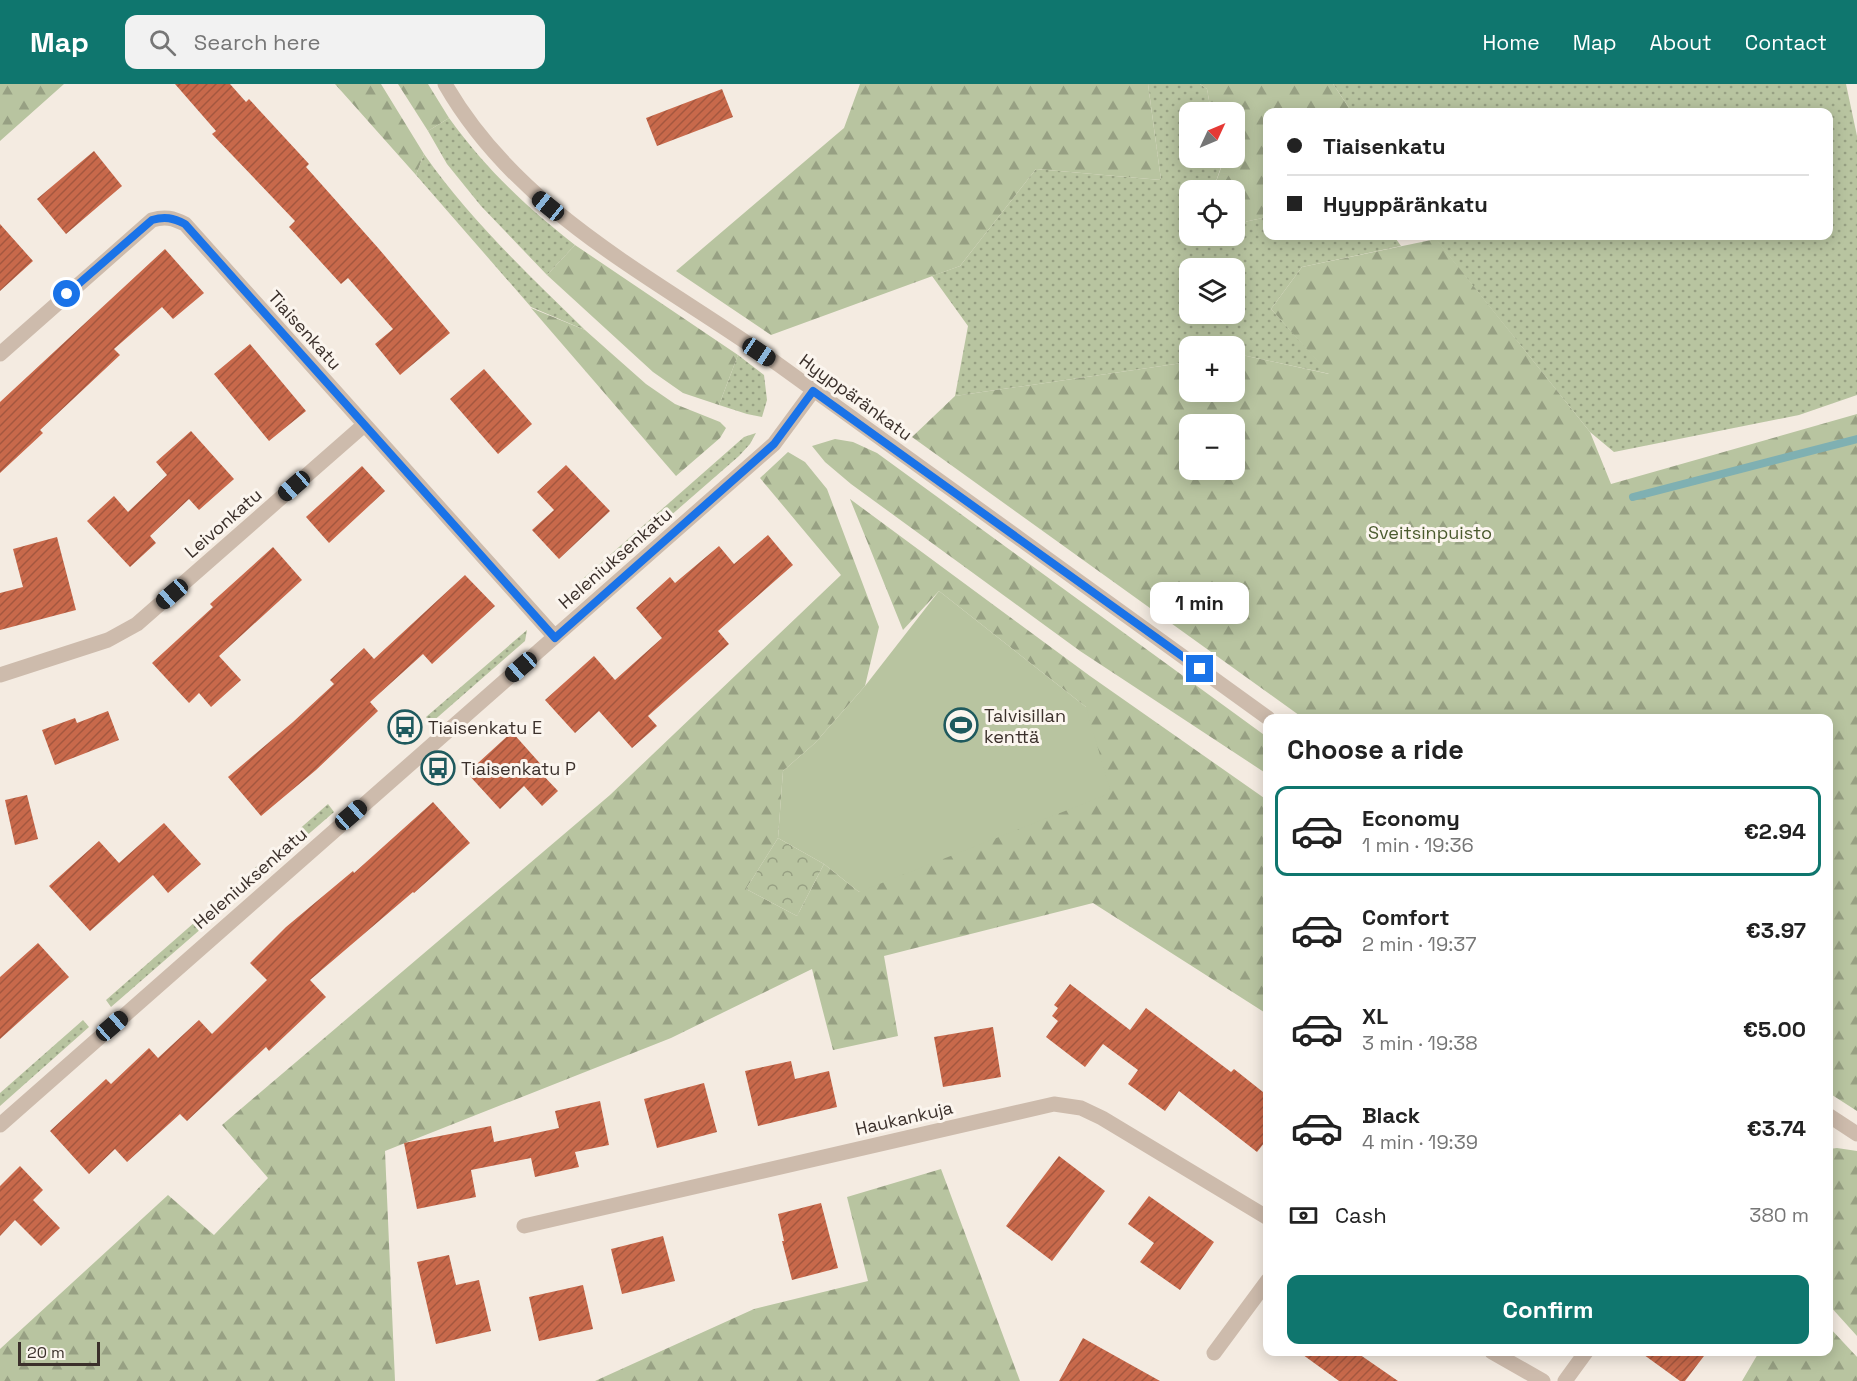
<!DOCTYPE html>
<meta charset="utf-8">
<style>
:root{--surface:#fff;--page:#f2f2f2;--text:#222;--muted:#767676;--line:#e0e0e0;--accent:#0f766e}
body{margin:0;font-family:"Space Grotesk",sans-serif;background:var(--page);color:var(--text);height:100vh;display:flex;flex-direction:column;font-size:22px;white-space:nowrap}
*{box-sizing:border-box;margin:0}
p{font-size:20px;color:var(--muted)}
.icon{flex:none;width:33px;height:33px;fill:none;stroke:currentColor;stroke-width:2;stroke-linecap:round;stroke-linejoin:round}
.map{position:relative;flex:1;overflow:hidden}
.panel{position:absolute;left:1263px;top:630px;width:570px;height:642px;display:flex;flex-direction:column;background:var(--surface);border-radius:12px;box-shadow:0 3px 15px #0003}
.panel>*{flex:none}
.banner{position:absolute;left:1263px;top:24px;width:570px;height:132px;border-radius:12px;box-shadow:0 3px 15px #0003;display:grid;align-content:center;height:132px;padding:0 24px;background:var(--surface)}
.needle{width:39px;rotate:46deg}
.tools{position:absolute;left:1179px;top:18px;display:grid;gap:12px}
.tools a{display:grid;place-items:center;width:66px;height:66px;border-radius:12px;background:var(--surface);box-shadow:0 3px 15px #0003;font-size:30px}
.scale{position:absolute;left:18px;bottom:15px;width:82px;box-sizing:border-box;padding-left:6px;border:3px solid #3b302b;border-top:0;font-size:16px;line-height:21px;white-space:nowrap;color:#3b302b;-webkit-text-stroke:4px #fbf5ee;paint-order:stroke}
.end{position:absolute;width:27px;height:27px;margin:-14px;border:8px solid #1a73e8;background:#fff;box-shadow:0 0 0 3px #fff}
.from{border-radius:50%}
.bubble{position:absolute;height:42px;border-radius:12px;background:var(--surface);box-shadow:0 3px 15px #0003;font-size:20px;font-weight:700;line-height:42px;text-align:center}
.car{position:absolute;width:18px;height:36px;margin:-18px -9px;border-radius:8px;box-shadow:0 0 4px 2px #0007;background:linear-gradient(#222 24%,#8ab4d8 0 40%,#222 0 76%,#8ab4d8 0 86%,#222 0)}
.banner b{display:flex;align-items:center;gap:21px;height:57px;font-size:22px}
.banner b+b{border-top:2px solid var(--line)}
.banner i{width:15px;height:15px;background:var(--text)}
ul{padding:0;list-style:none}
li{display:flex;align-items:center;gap:18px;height:90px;margin:0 12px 9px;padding:0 12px;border:3px solid transparent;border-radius:12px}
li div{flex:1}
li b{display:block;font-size:22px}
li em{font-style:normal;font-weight:700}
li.active{border-color:var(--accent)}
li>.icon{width:54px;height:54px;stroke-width:1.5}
h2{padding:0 24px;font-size:27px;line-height:72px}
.pay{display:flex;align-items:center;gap:15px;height:66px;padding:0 24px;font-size:22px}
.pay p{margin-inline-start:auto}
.primary-button{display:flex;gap:12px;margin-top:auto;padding:12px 24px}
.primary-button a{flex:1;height:69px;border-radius:12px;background:var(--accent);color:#fff;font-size:24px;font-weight:700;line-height:69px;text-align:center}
header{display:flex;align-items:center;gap:36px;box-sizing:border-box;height:84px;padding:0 30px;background:var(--accent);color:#fff}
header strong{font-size:28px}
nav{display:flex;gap:33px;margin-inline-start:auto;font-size:21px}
.search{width:420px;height:54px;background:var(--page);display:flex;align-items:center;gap:15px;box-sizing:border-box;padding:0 21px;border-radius:12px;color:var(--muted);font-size:22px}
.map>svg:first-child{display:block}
</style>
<header>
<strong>Map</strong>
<div class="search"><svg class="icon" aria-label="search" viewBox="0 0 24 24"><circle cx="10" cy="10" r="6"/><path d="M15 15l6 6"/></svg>Search here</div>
<nav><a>Home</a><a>Map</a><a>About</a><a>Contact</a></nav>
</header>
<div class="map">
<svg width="1857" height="1297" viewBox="0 0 1857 1297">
<defs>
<pattern id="grass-dots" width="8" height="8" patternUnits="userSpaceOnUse" patternTransform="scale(1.5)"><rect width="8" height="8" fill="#b8c4a0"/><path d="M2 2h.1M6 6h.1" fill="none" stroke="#97a083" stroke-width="1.8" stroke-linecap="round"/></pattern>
<pattern id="forest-firs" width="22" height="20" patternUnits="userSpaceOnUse" patternTransform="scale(1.5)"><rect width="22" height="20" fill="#b8c4a0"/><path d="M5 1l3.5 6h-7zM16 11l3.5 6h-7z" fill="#97a083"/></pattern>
<pattern id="park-crowns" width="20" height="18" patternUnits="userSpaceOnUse" patternTransform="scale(1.5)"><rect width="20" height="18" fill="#b8c4a0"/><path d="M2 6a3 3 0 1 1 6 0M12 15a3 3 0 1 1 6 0" fill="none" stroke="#97a083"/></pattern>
<pattern id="building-hatch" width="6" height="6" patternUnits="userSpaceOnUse" patternTransform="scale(1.5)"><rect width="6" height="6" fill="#c8694b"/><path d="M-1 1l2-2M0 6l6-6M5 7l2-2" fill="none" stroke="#a4573f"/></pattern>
</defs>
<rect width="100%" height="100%" fill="#f4ebe1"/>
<!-- grass -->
<path fill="url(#grass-dots)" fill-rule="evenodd" d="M1148,0h52l7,5 4,23h-21v46h29l2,9 -8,23h-23v46h44l1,-12 32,-7 1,19h126l7,10 -99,21 -31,42 59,65 -88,-19 -7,1 -1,-10h-44l-1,16 -234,34 13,-70 -36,-50 28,-10 76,-97 125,11zM1190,184h44v46h-44z
M1333,0h513l11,52v259l-58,20 -185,37 -24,-20 -157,-196h395v-124h-476z
M449,34c38,52 76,88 126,127l-28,30 -66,-69 -34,-42 -19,-33z
M424,70c46,66 104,120 161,176l-54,-23 -115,-132z
M738,271l26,20 3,25 -5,17 -15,-3 -28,-9z
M756,349l-6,11 -11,12 -156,136 -6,-8 167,-147z
M527,546l-2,11 -94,82 -5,-6z
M328,720l6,8 -104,90 -6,-7z
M203,831l7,6 -99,86 -5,-7z
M83,936l6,7 -89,79v-13z"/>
<!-- forest -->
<path fill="url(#forest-firs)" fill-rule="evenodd" d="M0,0h64l-64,57z
M335,0h46l43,70 -8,21z
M398,0h30l21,34 -21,13z
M860,0h288l13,96 -125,-11 -76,97 -189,69 -95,-64 168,-143z
M1200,0h133l19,28h-84l-1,105 -32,7 -1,-34h-21l8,-22 -2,-10h15v-46h-23l-4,-23z
M1436,155l154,193 21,52 246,-70v697l-28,-18 -1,-375h-525l-391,-281 43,-41 234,-34 1,30h44l1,-36 7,-1 87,19 -58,-65 31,-42zM1190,340h44v46h-44z
M575,161l163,110 -19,50 -36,-12 -30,-21 -106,-97z
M531,224l54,22 61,54 29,20 45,18 6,6 -6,10 -44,38z
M835,355l18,3 24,11 390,284v37l-187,-123 -229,-167 -26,-22 -13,-16z
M788,368l17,10 22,27 52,138 -14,59 -50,57 -32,28 -5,67 -32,51 51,27 27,-52 35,28 227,-185 -147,-116 -36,39 -53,-131 240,177 177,124v214l-174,-111 -209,53 14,80 -65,14 -21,-81 -141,69 -286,113 10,230h-395v-32l168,-154 46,40 54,-57 -46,-53 388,-330 231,-220 -81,-97z
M1837,1064l20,3v185l-28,-31v-156z
M941,1085l79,212h-425l159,-72 114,-28 -21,-84z
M1829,1243l28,30v24h-115l17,-29h69z"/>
<!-- park -->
<path fill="url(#park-crowns)" d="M778,754l46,26 -27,52 -51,-27z"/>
<!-- pitch -->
<path fill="#b8c4a0" d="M939,507l147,116 25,86 -252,99 -35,-28 -46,-26 5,-67 32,-28 50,-57z"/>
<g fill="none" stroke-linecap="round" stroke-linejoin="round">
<!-- stream -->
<path stroke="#7fb0b2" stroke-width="8" d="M1633,413l224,-58"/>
</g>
<!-- building -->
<path fill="url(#building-hatch)" d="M175,0h55l16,18 3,-3 60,65 -3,3 73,82 71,84 -50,42 -25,-31 18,-15 -45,-51 -7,6 -52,-57 6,-6 -83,-87 4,-3z
M722,5l11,28 -76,29 -11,-28z
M94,67l28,35 -56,48 -29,-35z
M0,140l33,37 -33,30z
M165,165l39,44 -31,26 -11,-12 -48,42 6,6 -80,75 3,3 -43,40v-71z
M250,260l56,67 -37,30 -55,-67z
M484,285l48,55 -34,30 -48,-55z
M191,347l43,48 -35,31 -10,-11 -39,37 6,7 -26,24 -43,-46 27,-25 14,16 39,-37 -11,-13z
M566,381l44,46 -51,48 -27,-29 22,-20 -17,-18z
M362,382l23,25 -56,52 -23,-26z
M768,451l25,30 -75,66 11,13 -81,72 9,10 -25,22 -33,-37 -24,22 -30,-33 49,-44 21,24 47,-42 -26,-30 34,-31 5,6 44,-37 15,18z
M57,453l19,73 -76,20v-37l23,-6 -10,-38z
M273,463l29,33 -83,76 22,24 -30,27 -12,-14 -10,10 -37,-40 61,-56 -3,-3z
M465,491l30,31 -63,58 -9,-10 -53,48 8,9 -62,59 -55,46 -33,-39 65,-55 41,-38 -4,-4 34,-32 10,11z
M108,627l11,29 -64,25 -13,-35 33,-12 2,5z
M512,648l33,37 -4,4 17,18 -16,15 -18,-20 -24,23 -33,-36z
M27,711l11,44 -23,6 -10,-45z
M433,718l37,41 -56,50 -1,-1 -103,88 16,17 -57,54 -3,-4 -79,74 -7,-7 -53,48 -12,-13 -26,25 -39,-43 56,-52 5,5 38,-36 9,10 41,-38 13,14 55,-54 -17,-17 36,-36 67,-56 1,2z
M164,739l37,41 -33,29 -15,-18 -63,56 -41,-45 50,-45 20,22z
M38,859l31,34 -69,62v-62z
M1070,900l60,46 16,-22 85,64 3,-3 34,27v42l-11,14 -78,-61 -14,20 -37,-27 10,-14 -35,-26 -18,23 -39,-30 12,-16 -6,-5 6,-8 -4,-3z
M993,943l8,50 -58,10 -9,-50z
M791,977l4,18 34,-8 8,36 -79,19 -13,-55z
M704,999l13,49 -60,16 -13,-49z
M600,1017l9,44 -34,7 4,15 -44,10 -4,-19 -60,12 5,27 -59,12 -13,-66 87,-17 3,16 65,-14 -4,-17z
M1059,1072l46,35 -53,70 -46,-35z
M20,1082l23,24 -10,10 27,28 -19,18 -26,-26 -15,16v-50z
M1149,1112l65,46 -34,48 -40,-28 14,-19 -26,-19z
M821,1119l17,65 -46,12 -10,-39h2l-6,-27z
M663,1152l12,45 -53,13 -11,-45z
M449,1171l7,30 23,-5 12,51 -55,13 -19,-82z
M583,1201l10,44 -54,12 -10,-44z
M1083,1254l77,43h-101z
M1299,1268h57l42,29h-59z
M1640,1268h67l-22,29h-5z"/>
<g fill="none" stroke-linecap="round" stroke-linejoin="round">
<!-- minor -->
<path stroke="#cdbbac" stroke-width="15" d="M0,270l152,-134c13,-4 21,-2 33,4l370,413
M0,591l108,-35 29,-16 227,-199
M0,1041l774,-681 39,-53
M524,1142l530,-122 27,4 21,10 166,100
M1492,1268l51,29
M1214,1269l54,-73
M1565,1297l21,-29"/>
<!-- tertiary -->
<path stroke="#cdbbac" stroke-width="15" d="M445,0c75,131 215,196 334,281 163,117 326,236 489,353
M1828,1031l29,19"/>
</g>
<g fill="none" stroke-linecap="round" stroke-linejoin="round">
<!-- route -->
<path stroke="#1a73e8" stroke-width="8" d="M67,210l85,-74c13,-4 21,-2 33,4l370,414 219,-194 39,-53 387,278"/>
</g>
<!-- icons -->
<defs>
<g id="stadium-ring" transform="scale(1.725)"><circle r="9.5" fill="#fbf5ee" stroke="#1f5a5e" stroke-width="1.5"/><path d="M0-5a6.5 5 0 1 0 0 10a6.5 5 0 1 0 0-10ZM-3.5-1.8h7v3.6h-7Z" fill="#1f5a5e"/></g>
<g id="bus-ring" transform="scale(1.725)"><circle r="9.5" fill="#fbf5ee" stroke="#1f5a5e" stroke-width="1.5"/><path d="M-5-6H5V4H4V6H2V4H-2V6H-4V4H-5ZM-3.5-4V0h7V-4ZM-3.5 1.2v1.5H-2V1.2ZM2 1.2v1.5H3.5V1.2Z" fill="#1f5a5e"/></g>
</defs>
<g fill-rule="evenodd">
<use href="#stadium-ring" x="961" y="641"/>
<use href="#bus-ring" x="405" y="643"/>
<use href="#bus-ring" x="438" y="684"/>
</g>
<g text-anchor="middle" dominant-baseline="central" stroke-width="6" stroke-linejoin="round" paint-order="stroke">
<!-- street labels -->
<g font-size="18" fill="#3b302b" stroke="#fbf5ee">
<text transform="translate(305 246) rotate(48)">Tiaisenkatu</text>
<text transform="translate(856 313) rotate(36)">Hyyppäränkatu</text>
<text transform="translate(223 439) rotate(-41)">Leivonkatu</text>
<text transform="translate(615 474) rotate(-41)">Heleniuksenkatu</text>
<text transform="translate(250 794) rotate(-41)">Heleniuksenkatu</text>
<text transform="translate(904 1034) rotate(-13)">Haukankuja</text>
</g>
<!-- park labels -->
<g font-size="18" fill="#4a5a2e" stroke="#fbf5ee">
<text x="1430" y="448">Sveitsinpuisto</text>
</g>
<!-- poi labels -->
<g font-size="18" fill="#3b302b" stroke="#fbf5ee" text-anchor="start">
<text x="984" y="631">Talvisillan<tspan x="984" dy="21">kenttä</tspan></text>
<text x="428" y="643">Tiaisenkatu E</text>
<text x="461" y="684">Tiaisenkatu P</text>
</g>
</g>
</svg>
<div class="tools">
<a><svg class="needle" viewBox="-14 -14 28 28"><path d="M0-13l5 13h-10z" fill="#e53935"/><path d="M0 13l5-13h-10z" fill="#767676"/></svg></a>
<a><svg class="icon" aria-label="locate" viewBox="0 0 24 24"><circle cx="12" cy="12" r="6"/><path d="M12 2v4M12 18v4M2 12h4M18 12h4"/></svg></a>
<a><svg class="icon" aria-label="layers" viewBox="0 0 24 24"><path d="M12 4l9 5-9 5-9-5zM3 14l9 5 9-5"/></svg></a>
<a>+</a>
<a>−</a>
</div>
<div class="scale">20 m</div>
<i class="end from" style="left:67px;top:210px"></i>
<i class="end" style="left:1200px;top:585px"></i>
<div class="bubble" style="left:1150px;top:498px;width:99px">1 min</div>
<i class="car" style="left:548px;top:122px;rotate:309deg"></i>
<i class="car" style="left:759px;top:268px;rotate:124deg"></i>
<i class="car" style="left:294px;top:402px;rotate:229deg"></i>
<i class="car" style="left:172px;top:510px;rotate:229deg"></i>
<i class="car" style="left:521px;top:583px;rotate:229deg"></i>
<i class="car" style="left:351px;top:731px;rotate:49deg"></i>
<i class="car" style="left:112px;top:942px;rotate:49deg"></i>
<div class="banner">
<b><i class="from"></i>Tiaisenkatu</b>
<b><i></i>Hyyppäränkatu</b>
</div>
<section class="panel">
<h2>Choose a ride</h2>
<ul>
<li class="active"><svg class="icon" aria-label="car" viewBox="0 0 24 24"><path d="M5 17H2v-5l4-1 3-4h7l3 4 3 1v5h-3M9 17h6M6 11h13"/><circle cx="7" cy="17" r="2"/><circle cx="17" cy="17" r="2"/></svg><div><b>Economy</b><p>1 min · 19:36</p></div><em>€2.94</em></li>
<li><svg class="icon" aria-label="car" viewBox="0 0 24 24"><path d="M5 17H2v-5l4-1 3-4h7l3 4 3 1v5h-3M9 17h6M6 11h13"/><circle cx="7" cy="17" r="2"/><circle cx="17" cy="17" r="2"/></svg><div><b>Comfort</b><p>2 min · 19:37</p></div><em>€3.97</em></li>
<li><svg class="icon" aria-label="car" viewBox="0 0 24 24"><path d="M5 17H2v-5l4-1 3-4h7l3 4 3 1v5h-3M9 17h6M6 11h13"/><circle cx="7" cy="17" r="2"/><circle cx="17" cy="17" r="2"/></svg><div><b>XL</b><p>3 min · 19:38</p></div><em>€5.00</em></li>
<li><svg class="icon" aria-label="car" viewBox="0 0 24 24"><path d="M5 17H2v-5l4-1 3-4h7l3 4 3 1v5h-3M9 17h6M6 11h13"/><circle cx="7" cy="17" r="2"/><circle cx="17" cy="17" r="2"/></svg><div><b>Black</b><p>4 min · 19:39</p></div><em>€3.74</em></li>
</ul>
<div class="pay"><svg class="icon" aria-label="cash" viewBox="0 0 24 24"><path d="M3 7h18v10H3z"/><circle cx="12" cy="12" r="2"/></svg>Cash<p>380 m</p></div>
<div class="primary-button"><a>Confirm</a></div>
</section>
</div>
